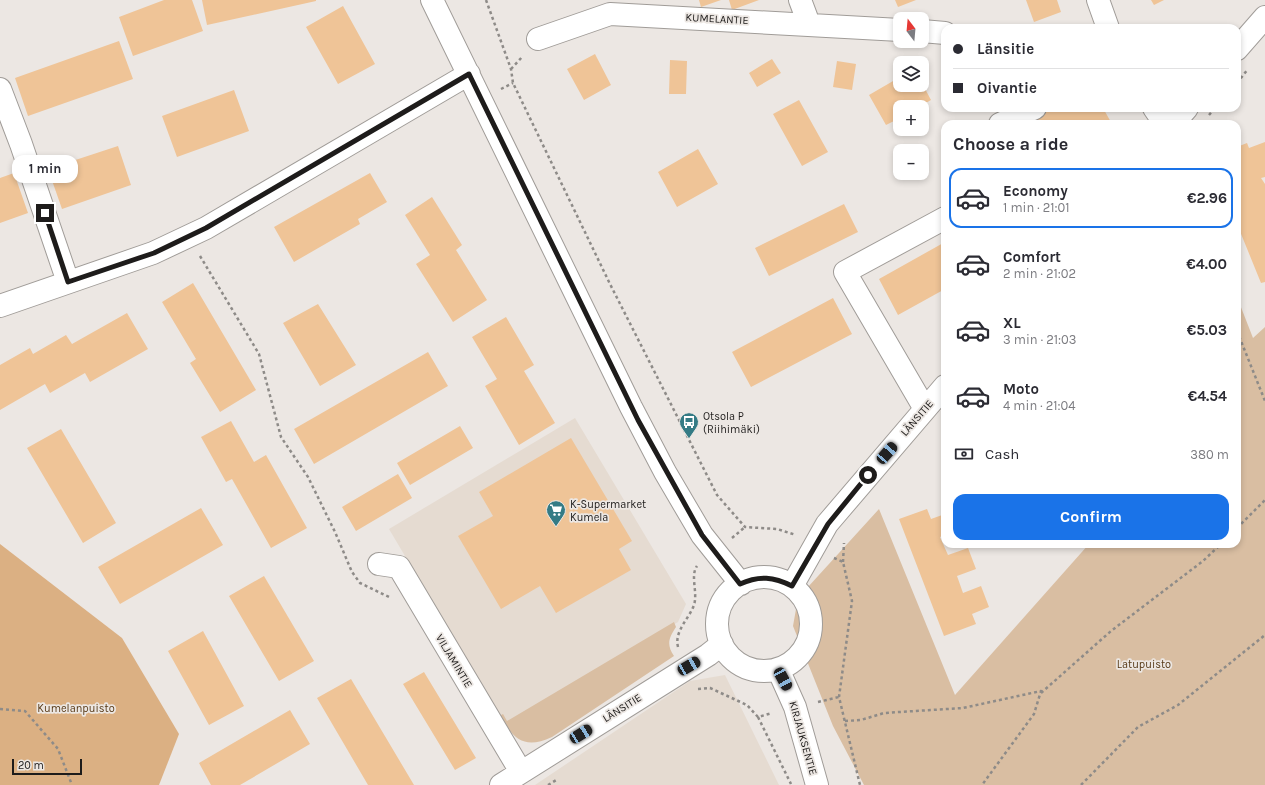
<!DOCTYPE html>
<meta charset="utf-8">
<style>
:root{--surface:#fff;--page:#f7f7f7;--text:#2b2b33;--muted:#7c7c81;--line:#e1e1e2;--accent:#1a73e8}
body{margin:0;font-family:Karla,sans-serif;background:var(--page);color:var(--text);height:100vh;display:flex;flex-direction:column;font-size:15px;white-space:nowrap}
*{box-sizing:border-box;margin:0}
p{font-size:13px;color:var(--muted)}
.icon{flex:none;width:22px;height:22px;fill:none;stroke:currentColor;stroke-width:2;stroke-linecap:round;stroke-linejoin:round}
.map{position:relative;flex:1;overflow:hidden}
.panel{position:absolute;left:941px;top:120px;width:300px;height:428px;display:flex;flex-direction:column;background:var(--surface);border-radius:12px;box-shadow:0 2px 6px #0003}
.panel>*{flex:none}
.hud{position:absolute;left:941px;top:24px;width:300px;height:88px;border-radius:12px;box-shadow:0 2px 6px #0003;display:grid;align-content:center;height:88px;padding:0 12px;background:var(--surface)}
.needle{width:26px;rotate:344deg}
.tools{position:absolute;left:893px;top:12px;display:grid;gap:8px}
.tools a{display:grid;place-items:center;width:36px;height:36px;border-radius:8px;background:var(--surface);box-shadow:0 2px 6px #0003;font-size:20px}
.scale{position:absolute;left:12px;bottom:10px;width:70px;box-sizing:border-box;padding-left:4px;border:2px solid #1e1c1b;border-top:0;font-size:11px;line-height:14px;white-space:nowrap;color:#1e1c1b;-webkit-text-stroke:3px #ece7e3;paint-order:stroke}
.end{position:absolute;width:18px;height:18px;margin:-9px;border:5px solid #1e1c1b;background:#fff;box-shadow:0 0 0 2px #fff}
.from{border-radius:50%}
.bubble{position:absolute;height:28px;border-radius:12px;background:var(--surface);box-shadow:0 2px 6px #0003;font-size:13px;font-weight:700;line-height:28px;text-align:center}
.car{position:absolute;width:12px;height:24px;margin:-12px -6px;border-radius:5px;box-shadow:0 0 3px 1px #0007;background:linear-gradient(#222 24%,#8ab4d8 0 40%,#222 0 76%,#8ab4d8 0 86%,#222 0)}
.hud b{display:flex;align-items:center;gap:14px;height:38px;font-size:15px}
.hud b+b{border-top:1px solid var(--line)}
.hud i{width:10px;height:10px;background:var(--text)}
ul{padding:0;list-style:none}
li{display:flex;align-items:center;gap:12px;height:60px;margin:0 8px 6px;padding:0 4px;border:2px solid transparent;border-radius:12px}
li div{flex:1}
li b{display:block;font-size:15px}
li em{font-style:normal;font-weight:700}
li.selected{border-color:var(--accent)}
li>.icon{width:36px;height:36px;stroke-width:1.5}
h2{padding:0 12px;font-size:18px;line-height:48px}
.pay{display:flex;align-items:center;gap:10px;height:44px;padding:0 12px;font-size:15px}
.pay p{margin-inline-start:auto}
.button{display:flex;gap:8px;margin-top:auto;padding:8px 12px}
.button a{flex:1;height:46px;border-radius:12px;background:var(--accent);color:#fff;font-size:16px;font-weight:700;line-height:46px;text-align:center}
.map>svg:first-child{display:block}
</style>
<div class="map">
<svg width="1265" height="785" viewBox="0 0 1265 785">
<rect width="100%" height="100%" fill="#ece7e3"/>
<!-- built -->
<path fill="#e5dbd1" d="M575,418l111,186 -8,18 -173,103 -116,-196z
M725,675l54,110h-244l155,-104z"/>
<!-- green -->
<path fill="#d9bea2" d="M1237,297l16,41 12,-11v458h-401l-31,-59 -40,-100 5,-28 81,-89 76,186 134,-151h148z
M674,622l2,5c-7,11 -10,17 -2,29l-122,81c-28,13 -38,2 -53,-21l4,-2 4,7z"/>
<!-- forest -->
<path fill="#dbb083" d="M0,544l122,94 57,96 -20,51h-159z"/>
<!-- building -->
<path fill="#efc497" d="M164,0h28l11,31 -70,25 -14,-39z
M202,0h114v1l-109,24z
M699,0h22l-20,7z
M729,0h30l-27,10z
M895,0h21l-18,7z
M1026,0h31l4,12 -27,10z
M1151,0h13l-10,5z
M343,6l32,58 -37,20 -32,-57z
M119,41l14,38 -105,37 -13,-38z
M595,54l16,31 -27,15 -17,-31z
M772,59l9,14 -24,14 -8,-14z
M670,60l17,1 -1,33h-17z
M837,61l19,3 -4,26 -19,-3z
M900,77v8h23l8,15 -12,7h-19v11l-14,7 -17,-30z
M234,90l15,41 -72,26 -15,-41z
M799,100l29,52 -26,14 -29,-52z
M1054,108h49l9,16h-88z
M1265,142v35l-4,1 4,6v98l-4,1 -24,-59v-77l10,-4 2,5z
M118,146l13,39 -69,24 -14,-40z
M698,149l20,35 -41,23 -19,-35z
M14,173l14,40 -28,10v-45z
M370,173l17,29 -29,17 2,5 -66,38 -20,-35z
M432,197l30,48 -6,5 31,50 -34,22 -37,-58 14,-9 -25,-40z
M844,204l14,28 -89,44 -14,-28z
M945,242v47l-47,26 -19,-36z
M193,283l63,107 -36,22 -30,-49 6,-4 -34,-57z
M833,298l19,36 -101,53 -19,-35z
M318,304l38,61 -36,21 -37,-63z
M127,313l21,36 -58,33 -5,-9 -35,20 -5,-9 -45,26v-45l30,-17 3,6 33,-19 6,9z
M506,317l28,48 -10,6 31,52 -36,22 -34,-59 12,-7 -25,-42z
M428,352l20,34 -134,78 -20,-35z
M231,421l23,41 12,-7 41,73 -36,20 -39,-69 -6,3 -25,-45z
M460,426l13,22 -63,37 -13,-22z
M61,429l55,94 -33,20 -56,-95z
M571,438l61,103 -13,8 12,21 -75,43 -16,-27 -39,23 -43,-73 35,-20 -14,-24z
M398,474l14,24 -56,33 -14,-24z
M201,508l22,37 -103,59 -22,-37z
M927,509l4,10 14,-5v21l-5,2 8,18 20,-7 8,21 -19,7 6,17 18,-7 8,21 -17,7 4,10 -32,12 -45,-117z
M264,576l50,85 -35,20 -50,-85z
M203,631l41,75 -35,19 -41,-74z
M424,672l52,86 -21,12 -52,-86z
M351,679l63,106h-46l-51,-87z
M290,710l20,34 -70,41h-29l-12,-22z"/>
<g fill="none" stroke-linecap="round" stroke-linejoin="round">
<!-- minor casing -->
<g stroke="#a09c98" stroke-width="24">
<path id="minor" d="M432,0l199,407 34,65 37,63 39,49
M800,0l9,24
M1098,0l10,28
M922,31l23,2
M538,39l72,-25 290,16
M1237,49l28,-32
M0,89l21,55 47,138
M1154,108l11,16
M1000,124l35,-16
M1173,124l14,-16
M0,306l153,-53 53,-25 263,-154
M925,409l-80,-137 100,-54
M379,564l20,3 122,205
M717 624a47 47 0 1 1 94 0a47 47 0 1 1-94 0Z
M792,586l35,-62 118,-138
M778,669l17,38 22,78
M501,785l207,-130 14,-11"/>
</g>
<!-- path -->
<path stroke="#8e8b88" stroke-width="2.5" stroke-dasharray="3 3" stroke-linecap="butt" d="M486,0l25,69 2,14 97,201 107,211 28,32 32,2 19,6
M511,69l12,-13
M1237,83l11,-14
M501,89l12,-6
M1209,115l6,-7
M200,256l59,98 22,83 27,40 27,55 17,40 8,11 29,14
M1237,331l28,70
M1237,528l28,-28
M732,538l13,-11
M834,558l9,4 9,39 -13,96 21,88
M843,562l1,-19
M678,647c-4,-16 11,-28 16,-42 4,-13 -4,-29 3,-39
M698,689l12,-1 37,17 11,12 14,-4
M1041,693l70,-62 92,-70 18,-17
M818,702l21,-5
M0,709l25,2 33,38 14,36
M758,717l33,67
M845,721l16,-1 23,-7 79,-5 78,-17 -7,23 -52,71
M548,785l10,-6
M1081,785l57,-58 40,-22 87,-70"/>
<!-- minor -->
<use href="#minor" stroke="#fff" stroke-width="22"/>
</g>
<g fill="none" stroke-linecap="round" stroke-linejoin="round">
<!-- route -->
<path stroke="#1e1c1b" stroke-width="5" d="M45,213l23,69 86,-29 52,-25 263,-154 169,346 64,115 38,49c19,-9 34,-7 52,2l36,-62 40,-49"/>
</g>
<!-- icons -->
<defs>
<g id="bus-pin" transform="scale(1)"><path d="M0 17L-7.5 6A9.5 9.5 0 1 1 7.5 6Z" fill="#347b85" stroke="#ece7e3"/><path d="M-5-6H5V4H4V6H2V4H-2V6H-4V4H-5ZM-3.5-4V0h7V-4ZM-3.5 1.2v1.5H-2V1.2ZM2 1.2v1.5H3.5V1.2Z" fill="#fff"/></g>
<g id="supermarket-pin" transform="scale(1)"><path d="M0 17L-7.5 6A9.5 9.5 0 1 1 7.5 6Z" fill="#347b85" stroke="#ece7e3"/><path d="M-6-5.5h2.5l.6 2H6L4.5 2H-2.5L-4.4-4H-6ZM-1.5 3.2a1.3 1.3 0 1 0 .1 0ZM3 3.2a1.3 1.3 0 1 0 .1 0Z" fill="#fff"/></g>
</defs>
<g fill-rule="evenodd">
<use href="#bus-pin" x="689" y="422"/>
<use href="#supermarket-pin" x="556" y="510"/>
</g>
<g text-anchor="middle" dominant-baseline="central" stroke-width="3.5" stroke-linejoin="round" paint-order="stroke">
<!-- street labels -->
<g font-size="11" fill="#1e1c1b" stroke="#ece7e3">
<text transform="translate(717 19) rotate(3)">KUMELANTIE</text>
<text transform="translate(917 418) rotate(-49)">LÄNSITIE</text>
<text transform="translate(454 661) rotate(59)">VILJAMINTIE</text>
<text transform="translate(622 708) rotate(-32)">LÄNSITIE</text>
<text transform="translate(803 738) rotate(74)">KIRJAUKSENTIE</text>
</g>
<!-- poi labels -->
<g font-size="11" fill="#1e1c1b" stroke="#ece7e3" text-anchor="start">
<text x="703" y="416">Otsola P<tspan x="703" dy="13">(Riihimäki)</tspan></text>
<text x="570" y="504">K-Supermarket<tspan x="570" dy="13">Kumela</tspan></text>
</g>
<!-- park labels -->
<g font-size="11" fill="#573916" stroke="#ece7e3">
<text x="1144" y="664">Latupuisto</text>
<text x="76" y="708">Kumelanpuisto</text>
</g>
</g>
</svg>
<div class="tools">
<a><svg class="needle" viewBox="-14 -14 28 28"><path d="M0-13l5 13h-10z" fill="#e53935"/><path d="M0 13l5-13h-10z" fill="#7c7c81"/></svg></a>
<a><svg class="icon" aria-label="layers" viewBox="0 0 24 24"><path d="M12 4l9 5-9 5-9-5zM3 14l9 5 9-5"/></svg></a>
<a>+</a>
<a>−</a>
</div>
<div class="scale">20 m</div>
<i class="end from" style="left:868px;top:475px"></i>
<i class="end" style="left:45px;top:213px"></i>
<div class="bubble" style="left:12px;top:155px;width:66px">1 min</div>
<i class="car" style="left:887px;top:453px;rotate:41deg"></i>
<i class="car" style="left:689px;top:666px;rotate:60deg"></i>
<i class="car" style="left:783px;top:679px;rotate:152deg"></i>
<i class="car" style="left:581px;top:734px;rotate:58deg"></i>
<div class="hud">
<b><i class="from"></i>Länsitie</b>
<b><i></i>Oivantie</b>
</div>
<section class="panel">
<h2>Choose a ride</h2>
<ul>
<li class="selected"><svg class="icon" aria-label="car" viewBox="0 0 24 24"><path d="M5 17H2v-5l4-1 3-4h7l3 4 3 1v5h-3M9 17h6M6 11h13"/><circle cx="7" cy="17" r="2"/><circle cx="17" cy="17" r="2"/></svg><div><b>Economy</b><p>1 min · 21:01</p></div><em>€2.96</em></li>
<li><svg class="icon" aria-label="car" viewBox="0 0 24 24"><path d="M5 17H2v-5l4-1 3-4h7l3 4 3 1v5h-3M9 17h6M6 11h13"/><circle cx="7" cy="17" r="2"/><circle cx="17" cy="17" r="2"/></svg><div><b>Comfort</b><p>2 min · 21:02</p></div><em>€4.00</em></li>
<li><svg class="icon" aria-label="car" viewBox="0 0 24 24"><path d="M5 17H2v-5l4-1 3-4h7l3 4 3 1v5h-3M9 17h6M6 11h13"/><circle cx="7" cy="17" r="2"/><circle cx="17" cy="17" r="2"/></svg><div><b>XL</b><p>3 min · 21:03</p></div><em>€5.03</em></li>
<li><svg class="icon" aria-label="car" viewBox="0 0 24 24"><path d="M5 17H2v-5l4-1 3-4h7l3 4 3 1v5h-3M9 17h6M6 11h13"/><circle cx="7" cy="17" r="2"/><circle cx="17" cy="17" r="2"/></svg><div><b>Moto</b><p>4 min · 21:04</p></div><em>€4.54</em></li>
</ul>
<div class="pay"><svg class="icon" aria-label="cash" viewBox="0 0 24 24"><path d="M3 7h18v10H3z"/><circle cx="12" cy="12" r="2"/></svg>Cash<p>380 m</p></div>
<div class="button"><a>Confirm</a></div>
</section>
</div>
